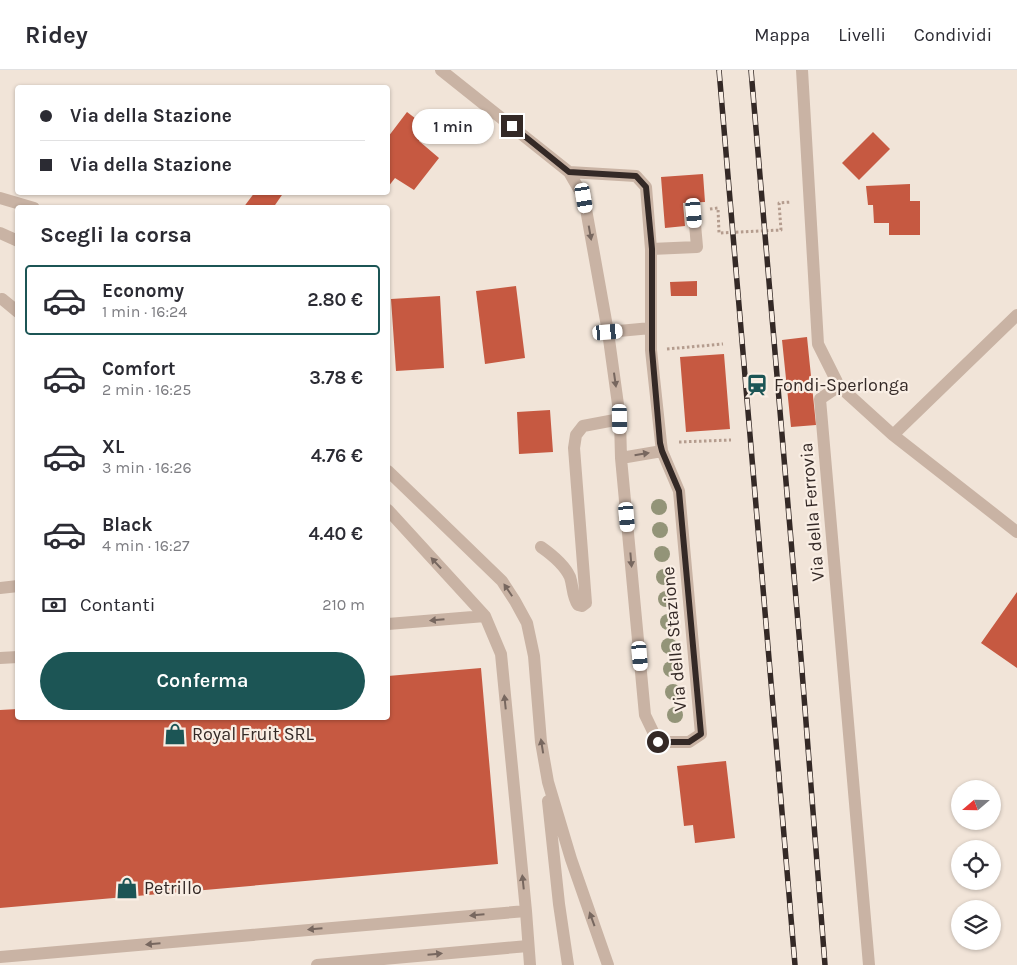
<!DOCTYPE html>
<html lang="it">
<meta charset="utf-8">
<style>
:root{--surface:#fff;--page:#f2f2f3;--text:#2b2b33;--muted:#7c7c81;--line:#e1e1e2;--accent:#1c5555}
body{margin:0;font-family:Karla,sans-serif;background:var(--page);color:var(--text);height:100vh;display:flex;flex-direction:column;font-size:19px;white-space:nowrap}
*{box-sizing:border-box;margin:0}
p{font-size:16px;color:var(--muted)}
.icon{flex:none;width:28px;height:28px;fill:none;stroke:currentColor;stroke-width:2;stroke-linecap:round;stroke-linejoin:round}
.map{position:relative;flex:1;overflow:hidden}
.sheet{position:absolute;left:15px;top:135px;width:375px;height:515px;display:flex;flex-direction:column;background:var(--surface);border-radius:5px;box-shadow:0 1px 4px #0004}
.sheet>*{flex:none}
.guide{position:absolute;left:15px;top:15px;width:375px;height:110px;border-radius:5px;box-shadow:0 1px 4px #0004;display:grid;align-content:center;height:110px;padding:0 25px;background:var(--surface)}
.needle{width:32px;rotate:250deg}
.fabs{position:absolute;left:951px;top:710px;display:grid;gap:10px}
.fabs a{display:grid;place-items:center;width:50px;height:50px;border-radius:50%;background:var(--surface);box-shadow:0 1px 4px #0004;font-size:25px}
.end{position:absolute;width:22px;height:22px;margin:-11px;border:6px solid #342926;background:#fff;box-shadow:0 0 0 2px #fff}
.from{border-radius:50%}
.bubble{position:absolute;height:35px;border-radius:18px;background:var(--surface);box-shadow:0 1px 4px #0004;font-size:16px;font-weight:600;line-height:35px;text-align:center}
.car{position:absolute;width:15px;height:30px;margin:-15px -8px;border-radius:6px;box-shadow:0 0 4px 1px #0007;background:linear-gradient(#fff 24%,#345 0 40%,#fff 0 76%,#345 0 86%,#fff 0)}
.guide b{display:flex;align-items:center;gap:18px;height:48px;font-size:19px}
.guide b+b{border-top:1px solid var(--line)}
.guide i{width:12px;height:12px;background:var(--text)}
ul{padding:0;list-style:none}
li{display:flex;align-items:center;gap:15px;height:70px;margin:0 10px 8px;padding:0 15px;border:2px solid transparent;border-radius:5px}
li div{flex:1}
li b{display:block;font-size:19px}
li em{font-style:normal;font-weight:600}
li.active{border-color:var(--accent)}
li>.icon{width:45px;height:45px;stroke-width:1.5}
h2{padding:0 25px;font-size:22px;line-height:60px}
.pay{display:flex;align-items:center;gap:12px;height:55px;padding:0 25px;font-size:19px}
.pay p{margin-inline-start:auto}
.primary-button{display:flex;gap:10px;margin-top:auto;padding:10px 25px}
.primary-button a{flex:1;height:58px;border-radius:30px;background:var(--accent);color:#fff;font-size:20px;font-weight:600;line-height:58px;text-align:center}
header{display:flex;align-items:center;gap:30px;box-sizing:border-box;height:70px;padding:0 25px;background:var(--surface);border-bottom:1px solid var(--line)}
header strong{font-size:24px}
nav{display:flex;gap:28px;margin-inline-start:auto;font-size:18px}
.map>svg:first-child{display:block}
</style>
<header>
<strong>Ridey</strong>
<nav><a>Mappa</a><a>Livelli</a><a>Condividi</a></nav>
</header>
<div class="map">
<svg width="1017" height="895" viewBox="0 0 1017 895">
<rect width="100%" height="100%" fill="#f1e4d8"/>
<!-- building -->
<path fill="#c65941" d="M407,42l21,16 -9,13 20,17 -25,32 -19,-12 -7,9v-50z
M873,62l17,17 -31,31 -17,-17z
M703,104l2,28 -22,1 2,23 -20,2 -4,-51z
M910,114v17h10v34h-31v-12h-15l-1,-18h-5l-2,-19z
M255,122h29l-11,16h-30z
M697,211v15h-26l-1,-14z
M516,216l9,72 -40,6 -9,-73z
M440,226l4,72 -48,3 -5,-72z
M807,267l9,88 -25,2 -9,-87z
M724,284l6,75 -44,3 -6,-75z
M550,340l3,42 -34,2 -2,-42z
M1017,522v76l-36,-25z
M481,598l17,196 -498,44v-198l18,-1v9h370v-42z
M726,691l9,77 -40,5 -2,-18 -9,1 -7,-60z"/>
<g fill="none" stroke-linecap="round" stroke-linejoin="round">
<!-- path -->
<path stroke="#b49c8e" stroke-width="3" stroke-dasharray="2.5 2.5" stroke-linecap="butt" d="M710,139l8,-1 1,25 62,-3 -2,-27 12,-1
M667,279l56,-5
M679,372l52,-2"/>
<!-- lane -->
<path stroke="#c9b3a4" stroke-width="12" d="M0,128l34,10
M0,163l18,8
M651,179l46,-2 -3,-34
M2,229l16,13
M388,401l52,50 62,60 13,20 12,22 7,33 7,86 7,40 23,77 37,106
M388,440l97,106 16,38 25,257 4,54
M0,518l18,-2
M388,554l97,-8
M0,588l18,-1
M548,731l11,103 9,61
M0,887l526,-46
M317,895l211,-19"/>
<!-- street -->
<path stroke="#c9b3a4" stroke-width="12" d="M441,0l128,102 15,26 24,134 12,87 1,39 24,257 13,27h31l12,-8 -22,-243 -17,-40 -1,-8 -10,-93v-101l-5,-62 -10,-11 -67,-4
M802,0l16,274 21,42 -19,13 49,566
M608,262l43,-4
M839,316l54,49 124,97
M893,365l124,-120
M621,388l41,-7
M541,477c10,7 24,19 29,30 3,9 2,19 8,28l4,1 4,-3 -12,-155 2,-13 7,-9 37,-7"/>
<!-- rail casing -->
<g stroke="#342926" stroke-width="5.5">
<path id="rail" d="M719,0l76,895
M751,0l50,588 24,307"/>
</g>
<!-- rail -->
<use href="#rail" stroke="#f9eee4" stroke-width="4" stroke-dasharray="11" stroke-linecap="butt"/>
</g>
<!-- trees -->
<g fill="#939478">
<circle cx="659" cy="437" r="8"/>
<circle cx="660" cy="460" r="8"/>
<circle cx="662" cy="484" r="8"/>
<circle cx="664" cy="507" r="8"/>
<circle cx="666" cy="529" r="8"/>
<circle cx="668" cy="552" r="8"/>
<circle cx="669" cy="576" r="8"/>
<circle cx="671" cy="599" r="8"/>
<circle cx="673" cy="622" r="8"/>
<circle cx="675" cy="645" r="8"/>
</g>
<!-- one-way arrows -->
<defs><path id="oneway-solid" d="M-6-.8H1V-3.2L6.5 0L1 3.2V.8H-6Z" transform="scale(1.25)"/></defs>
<g fill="#77675f">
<use href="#oneway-solid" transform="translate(590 163) rotate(80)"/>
<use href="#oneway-solid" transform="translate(615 310) rotate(82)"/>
<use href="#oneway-solid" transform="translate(642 384) rotate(-9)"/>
<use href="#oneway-solid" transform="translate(631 490) rotate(85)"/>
<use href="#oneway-solid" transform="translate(436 493) rotate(-133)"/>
<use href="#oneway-solid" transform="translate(508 520) rotate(-124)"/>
<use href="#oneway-solid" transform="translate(437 550) rotate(175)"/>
<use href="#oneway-solid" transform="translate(505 632) rotate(-96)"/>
<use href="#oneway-solid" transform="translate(542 676) rotate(-99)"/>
<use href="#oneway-solid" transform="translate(523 812) rotate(-96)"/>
<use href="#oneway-solid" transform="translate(477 845) rotate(175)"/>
<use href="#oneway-solid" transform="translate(592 849) rotate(-110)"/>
<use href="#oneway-solid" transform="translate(315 859) rotate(175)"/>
<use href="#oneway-solid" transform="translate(153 874) rotate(175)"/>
<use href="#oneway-solid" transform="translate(435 884) rotate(-5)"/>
</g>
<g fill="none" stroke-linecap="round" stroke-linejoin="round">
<!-- route -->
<path stroke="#342926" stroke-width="6" d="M512,56l57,46 67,4 10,11 6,62v101l8,93 2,8 17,40 22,243 -12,8h-31"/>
</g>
<!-- icons -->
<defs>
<g id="station-bare" transform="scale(1.725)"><path d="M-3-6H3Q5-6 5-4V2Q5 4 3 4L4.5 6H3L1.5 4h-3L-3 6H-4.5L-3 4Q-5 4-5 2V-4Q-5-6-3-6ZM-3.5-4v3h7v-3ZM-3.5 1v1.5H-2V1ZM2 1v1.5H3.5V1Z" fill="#1c5555" stroke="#f9eee4" stroke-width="2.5" paint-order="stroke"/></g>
<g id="shop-bare" transform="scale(1.725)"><path d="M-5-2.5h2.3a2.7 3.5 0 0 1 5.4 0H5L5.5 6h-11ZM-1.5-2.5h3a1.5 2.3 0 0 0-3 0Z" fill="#1c5555" stroke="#f9eee4" stroke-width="2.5" paint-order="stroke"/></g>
</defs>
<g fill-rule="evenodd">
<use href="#station-bare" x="757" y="315"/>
<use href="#shop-bare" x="175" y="664"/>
<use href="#shop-bare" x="127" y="818"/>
</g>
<g text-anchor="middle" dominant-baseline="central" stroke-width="4.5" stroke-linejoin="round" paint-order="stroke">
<!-- poi labels -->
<g font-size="18" fill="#342926" stroke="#f9eee4" text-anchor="start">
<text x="774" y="315">Fondi-Sperlonga</text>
<text x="192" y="664">Royal Fruit SRL</text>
<text x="144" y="818">Petrillo</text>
</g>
<!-- street labels -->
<g font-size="18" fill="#342926" stroke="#f9eee4">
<text transform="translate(812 442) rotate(-95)">Via della Ferrovia</text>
<text transform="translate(674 569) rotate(-95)">Via della Stazione</text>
</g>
</g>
</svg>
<div class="fabs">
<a><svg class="needle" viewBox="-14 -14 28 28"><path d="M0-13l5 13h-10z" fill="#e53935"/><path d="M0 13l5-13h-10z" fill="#7c7c81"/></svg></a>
<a><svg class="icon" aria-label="locate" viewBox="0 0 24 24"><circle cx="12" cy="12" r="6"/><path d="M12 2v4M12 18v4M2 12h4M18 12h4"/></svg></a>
<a><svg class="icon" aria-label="layers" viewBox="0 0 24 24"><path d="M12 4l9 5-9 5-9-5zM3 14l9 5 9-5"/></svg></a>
</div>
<i class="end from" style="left:658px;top:672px"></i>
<i class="end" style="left:512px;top:56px"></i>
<div class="bubble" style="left:412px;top:39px;width:82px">1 min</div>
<i class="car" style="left:584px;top:128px;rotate:170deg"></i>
<i class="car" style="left:694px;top:143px;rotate:175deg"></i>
<i class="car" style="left:608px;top:262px;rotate:85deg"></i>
<i class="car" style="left:620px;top:349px;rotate:179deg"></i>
<i class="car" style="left:627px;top:447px;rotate:175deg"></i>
<i class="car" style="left:640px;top:586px;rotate:175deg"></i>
<div class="guide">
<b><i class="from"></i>Via della Stazione</b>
<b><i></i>Via della Stazione</b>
</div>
<section class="sheet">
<h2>Scegli la corsa</h2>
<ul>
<li class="active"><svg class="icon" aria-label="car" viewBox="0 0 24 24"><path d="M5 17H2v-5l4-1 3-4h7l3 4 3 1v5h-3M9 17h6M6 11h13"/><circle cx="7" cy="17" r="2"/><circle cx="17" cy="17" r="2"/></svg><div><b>Economy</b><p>1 min · 16:24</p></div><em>2.80 €</em></li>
<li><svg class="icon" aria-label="car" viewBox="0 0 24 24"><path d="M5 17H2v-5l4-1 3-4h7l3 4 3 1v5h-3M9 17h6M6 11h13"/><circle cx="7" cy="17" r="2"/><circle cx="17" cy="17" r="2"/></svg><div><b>Comfort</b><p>2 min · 16:25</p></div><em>3.78 €</em></li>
<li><svg class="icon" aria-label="car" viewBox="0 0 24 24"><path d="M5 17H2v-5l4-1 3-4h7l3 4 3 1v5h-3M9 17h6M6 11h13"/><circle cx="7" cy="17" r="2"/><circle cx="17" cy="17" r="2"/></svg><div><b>XL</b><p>3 min · 16:26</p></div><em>4.76 €</em></li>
<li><svg class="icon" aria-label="car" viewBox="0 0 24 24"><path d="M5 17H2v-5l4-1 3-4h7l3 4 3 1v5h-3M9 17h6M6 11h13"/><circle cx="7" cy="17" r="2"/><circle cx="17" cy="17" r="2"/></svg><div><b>Black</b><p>4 min · 16:27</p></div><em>4.40 €</em></li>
</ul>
<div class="pay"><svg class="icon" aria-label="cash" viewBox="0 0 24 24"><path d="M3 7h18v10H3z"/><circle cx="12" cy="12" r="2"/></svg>Contanti<p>210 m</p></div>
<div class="primary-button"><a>Conferma</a></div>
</section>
</div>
